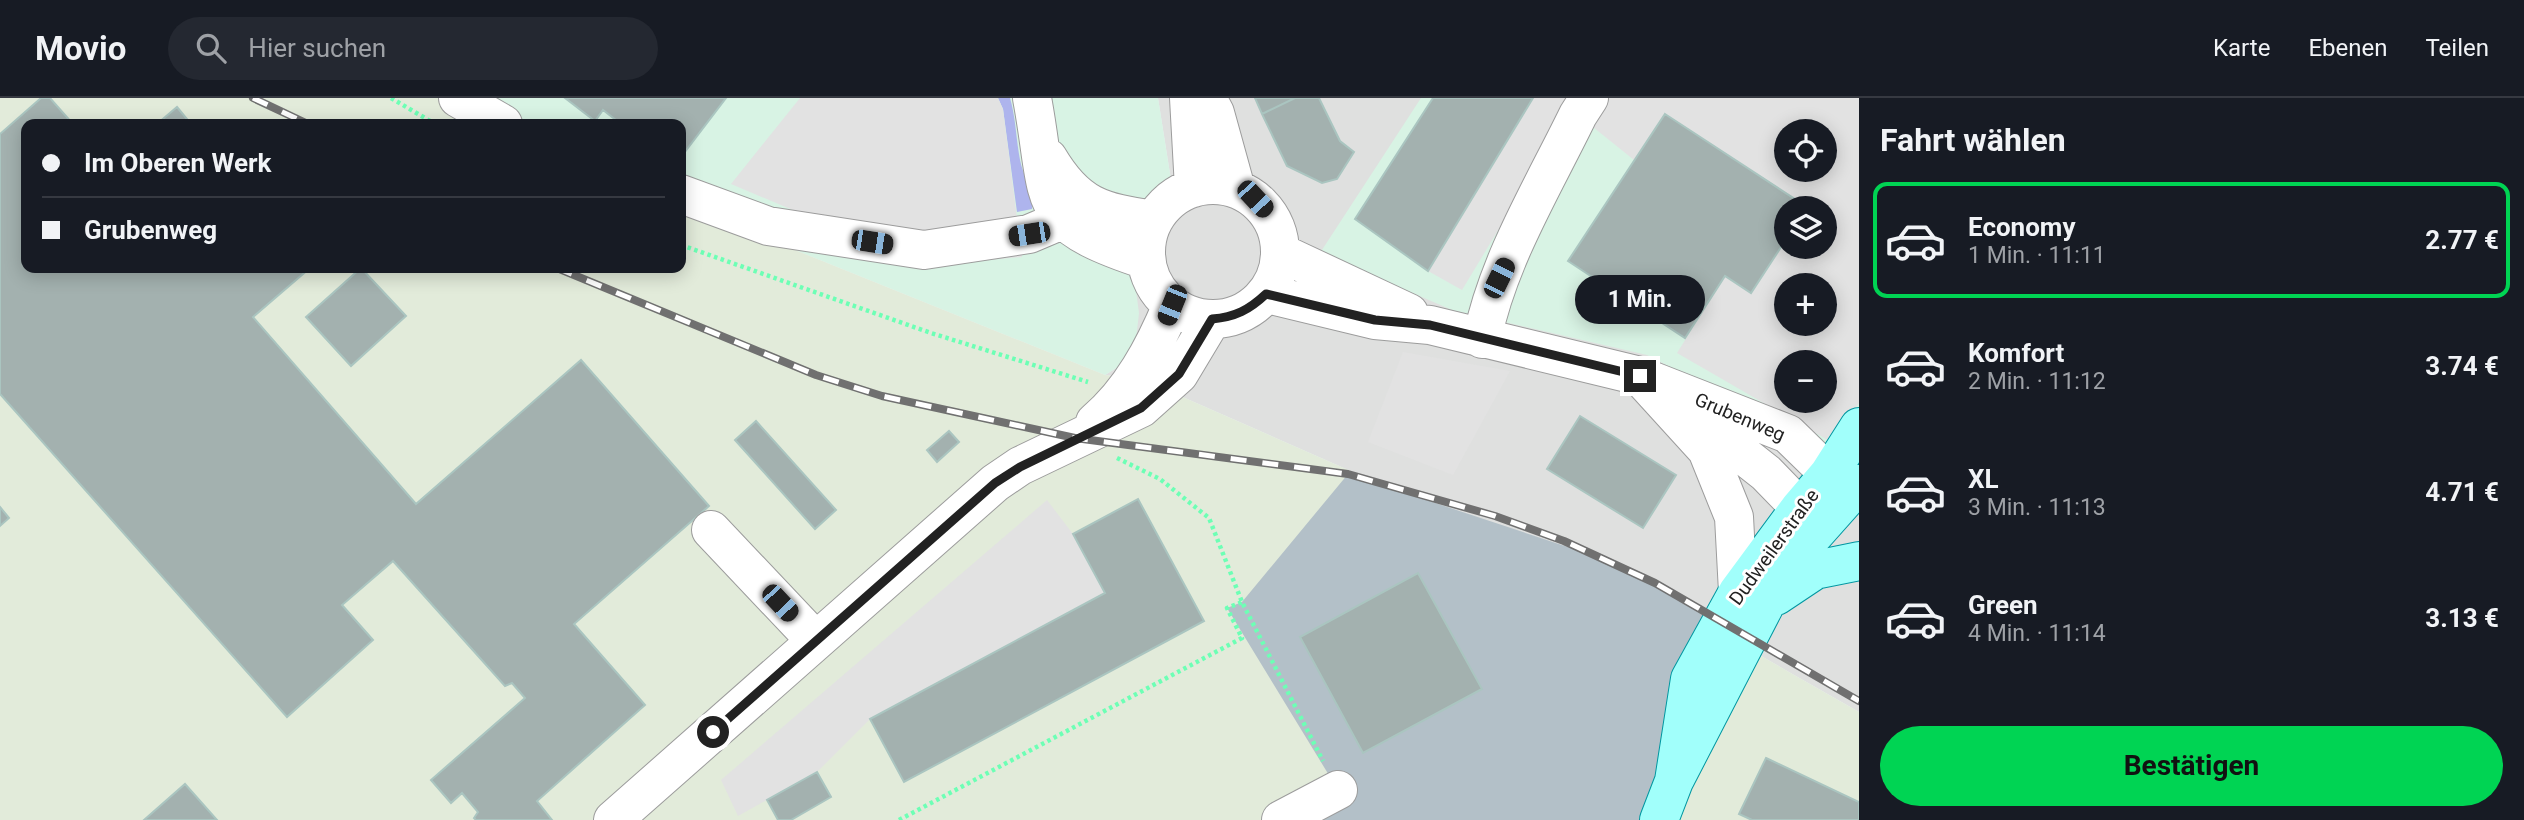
<!DOCTYPE html>
<html lang="de">
<meta charset="utf-8">
<style>
:root{--surface:#171b24;--page:#242831;--text:#f1f3f6;--muted:#9ea1a6;--line:#363941;--accent:#00d453}
body{margin:0;font-family:Roboto,sans-serif;background:var(--page);color:var(--text);height:100vh;display:flex;flex-direction:column;font-size:26px;white-space:nowrap}
*{box-sizing:border-box;margin:0}
p{font-size:23px;color:var(--muted)}
.icon{flex:none;width:38px;height:38px;fill:none;stroke:currentColor;stroke-width:2;stroke-linecap:round;stroke-linejoin:round}
.map{position:relative;flex:1;overflow:hidden}
.drawer{display:flex;flex-direction:column;background:var(--surface);width:665px}
.drawer>*{flex:none}
.top-card{position:absolute;left:21px;top:21px;width:665px;height:154px;border-radius:14px;box-shadow:0 4px 18px #0003;display:grid;align-content:center;height:154px;padding:0 21px;background:var(--surface)}
.tools{position:absolute;left:1774px;top:21px;display:grid;gap:14px}
.tools a{display:grid;place-items:center;width:63px;height:63px;border-radius:50%;background:var(--surface);box-shadow:0 4px 18px #0003;font-size:35px}
.end{position:absolute;width:32px;height:32px;margin:-16px;border:9px solid #222;background:#fff;box-shadow:0 0 0 4px #fff}
.from{border-radius:50%}
.bubble{position:absolute;height:49px;border-radius:24px;background:var(--surface);box-shadow:0 4px 18px #0003;font-size:23px;font-weight:700;line-height:49px;text-align:center}
.car{position:absolute;width:21px;height:42px;margin:-21px -10px;border-radius:9px;box-shadow:0 0 5px 2px #0007;background:linear-gradient(#222 24%,#8ab4d8 0 40%,#222 0 76%,#8ab4d8 0 86%,#222 0)}
.top-card b{display:flex;align-items:center;gap:24px;height:66px;font-size:26px}
.top-card b+b{border-top:2px solid var(--line)}
.top-card i{width:18px;height:18px;background:var(--text)}
ul{padding:0;list-style:none}
li{display:flex;align-items:center;gap:21px;height:116px;margin:0 14px 10px;padding:0 7px;border:4px solid transparent;border-radius:14px}
li div{flex:1}
li b{display:block;font-size:26px}
li em{font-style:normal;font-weight:700}
li.on{border-color:var(--accent)}
li>.icon{width:63px;height:63px;stroke-width:1.5}
h2{padding:0 21px;font-size:32px;line-height:84px}
.button{display:flex;gap:14px;margin-top:auto;padding:14px 21px}
.button a{flex:1;height:80px;border-radius:42px;background:var(--accent);color:#111;font-size:28px;font-weight:700;line-height:80px;text-align:center}
header{display:flex;align-items:center;gap:42px;box-sizing:border-box;height:98px;padding:0 35px;background:var(--surface);border-bottom:2px solid var(--line)}
header strong{font-size:33px}
nav{display:flex;gap:38px;margin-inline-start:auto;font-size:24px}
.search{width:490px;height:63px;background:var(--page);display:flex;align-items:center;gap:18px;box-sizing:border-box;padding:0 24px;border-radius:38px;color:var(--muted);font-size:26px}
main{display:flex;flex:1;min-height:0}
.map>svg:first-child{display:block}
</style>
<header>
<strong>Movio</strong>
<div class="search"><svg class="icon" aria-label="search" viewBox="0 0 24 24"><circle cx="10" cy="10" r="6"/><path d="M15 15l6 6"/></svg>Hier suchen</div>
<nav><a>Karte</a><a>Ebenen</a><a>Teilen</a></nav>
</header>
<main>
<div class="map">
<svg width="1859" height="722" viewBox="0 0 1859 722">
<rect width="100%" height="100%" fill="#e9f2f2"/>
<!-- residential -->
<path fill="#dfe0df" fill-rule="evenodd" d="M1158,0h701v614l-131,-75 -584,-257 -39,-5 29,-18 -4,-111 7,-22 34,-44zM1787,33h38v39h-38zM1787,110h38v39h-38zM1787,187h38v39h-38zM1787,264h38v39h-38z"/>
<!-- commercial -->
<path fill="#d8f3e4" fill-rule="evenodd" d="M444,0h714l13,82 -34,44 -7,22 9,67 -5,44 -29,18 -424,-171v-80h-194z
M1421,0h438v315l-26,38 -186,-96 -195,-45 -132,-57zM1787,33h38v39h-38zM1787,110h38v39h-38zM1787,187h38v39h-38zM1787,264h38v39h-38z"/>
<!-- industrial -->
<path fill="#e2ebda" d="M0,0h444l43,26h-461v144h655v-64l424,171 39,5 584,257 131,75v108h-1859z"/>
<!-- construction -->
<path fill="#b3c0c8" d="M1348,376l259,86 116,60 -64,200h-378l57,-30 -111,-182 15,-6z"/>
<!-- grass -->
<path fill="#aeb4ed" d="M998,0h12c6,21 6,41 10,62 3,16 14,32 12,49l-15,3 -14,-103z"/>
<!-- parking -->
<path fill="#e2e2e2" fill-rule="evenodd" d="M800,0h198l5,11 19,148 -97,9 -194,-82z
M1533,0h45l-116,192 -34,-19z
M1590,0h269v305l-28,39 -154,-89 48,-77 62,-38v9h38v-39h-19l-140,-94 -32,46 -56,-45zM1787,33h38v39h-38zM1787,187h38v39h-38zM1787,264h38v39h-38z
M1403,254l107,19 -57,104 -85,-33z
M1047,402l26,34 32,59 -235,126 -53,53 -79,44 -17,-36z"/>
<!-- building -->
<path fill="#a3b1af" stroke="#aac5c0" stroke-width="2" d="M41,0h9l23,26h-47v144h284l-57,49 163,187 165,-144 128,146 -135,118 71,81 -108,96 15,19h-76l-2,-2 4,-6 -16,-19 -11,10 -20,-23 94,-82 -13,-15 -7,3 -112,-125 -51,44 31,35 -86,77 -287,-323v-260z
M565,0h161l-45,59v-33h-60l-18,-14 -8,11z
M1255,0h40l-33,16z
M1295,0h24l21,43 14,11 -17,27 -15,4 -35,-17 -25,-52z
M1433,0h100l-105,173 -73,-52z
M177,9l14,17h-34z
M1665,16l142,93 -20,1v30l-36,55 -26,-17 -40,62 -117,-77z
M361,170l45,48 -55,50 -45,-49z
M1580,318l96,59 -33,53 -96,-59z
M756,323l80,89 -21,19 -80,-89z
M949,333l10,11 -22,20 -10,-12z
M1138,401l66,122 -300,161 -34,-63 235,-126 -32,-59z
M0,409l9,11 -9,8z
M1418,475l64,116 -119,64 -63,-116z
M1766,660l93,44v18h-107l-13,-6z
M817,674l14,25 -40,23h-13l-11,-20z
M185,686l32,36h-73z"/>
<g fill="none" stroke-linecap="round" stroke-linejoin="round">
<!-- minor casing -->
<g stroke="#9c9c9c" stroke-width="40">
<path id="minor" d="M458,0l45,26
M1032,0c20,106 -2,124 114,162
M1189,0l5,90
M1207,0l8,15 21,76
M1048,60c29,49 53,54 106,62
M1146 154a67 67 0 1 1 134 0a67 67 0 1 1-134 0Z
M681,96l87,32 156,24 105,-16 33,-14
M1281,155l128,60
M1267,196l108,26 55,5 210,51 148,58 41,40
M1482,241c16,-79 61,-152 96,-224l11,-17
M1646,285l61,67 27,67 4,75
M1695,319l71,56 34,35
M1095,324c36,-30 59,-74 77,-117
M711,432l105,111
M613,722l382,-337 25,-17 121,-58 38,-34 33,-55
M1281,722l57,-30"/>
</g>
<!-- major casing -->
<g stroke="#0096a0" stroke-width="40">
<path id="major" d="M1776,498l39,-26 44,-9
M1674,683l16,-102 48,-87 62,-84 29,-34 30,-47
M1659,722l15,-39 92,-178 28,-46 65,-73"/>
</g>
<!-- path -->
<path stroke="#6dffb5" stroke-width="4.5" stroke-dasharray="3.5 3.5" stroke-linecap="butt" d="M391,0l39,23
M681,147l250,88 157,49
M1117,360l43,21 49,39 33,84 81,159
M899,722l343,-182 -15,-30 15,-6"/>
<!-- minor -->
<use href="#minor" stroke="#fff" stroke-width="38"/>
<!-- major -->
<use href="#major" stroke="#a1fffb" stroke-width="38"/>
<!-- rail casing -->
<g stroke="#707070" stroke-width="8">
<path id="rail" d="M253,0l55,26
M557,170l259,107 66,21 193,42 273,36 147,42 69,25 91,42 204,118"/>
</g>
<!-- rail -->
<use href="#rail" stroke="#fff" stroke-width="5" stroke-dasharray="16" stroke-linecap="butt"/>
</g>
<g fill="none" stroke-linecap="round" stroke-linejoin="round">
<!-- route -->
<path stroke="#222" stroke-width="9" d="M713,634l282,-249 25,-16 121,-59 38,-34 33,-55c23,-2 37,-9 54,-25l109,26 55,5 210,51"/>
</g>
<g text-anchor="middle" dominant-baseline="central" stroke-width="6" stroke-linejoin="round" paint-order="stroke">
<!-- street labels -->
<g font-size="19" fill="#222" stroke="#fff">
<text transform="translate(1740 319) rotate(23)">Grubenweg</text>
<text transform="translate(1774 449) rotate(-54)">Dudweilerstraße</text>
</g>
</g>
</svg>
<div class="tools">
<a><svg class="icon" aria-label="locate" viewBox="0 0 24 24"><circle cx="12" cy="12" r="6"/><path d="M12 2v4M12 18v4M2 12h4M18 12h4"/></svg></a>
<a><svg class="icon" aria-label="layers" viewBox="0 0 24 24"><path d="M12 4l9 5-9 5-9-5zM3 14l9 5 9-5"/></svg></a>
<a>+</a>
<a>−</a>
</div>
<i class="end from" style="left:713px;top:634px"></i>
<i class="end" style="left:1640px;top:278px"></i>
<div class="bubble" style="left:1575px;top:177px;width:130px">1 Min.</div>
<i class="car" style="left:1255px;top:101px;rotate:137deg"></i>
<i class="car" style="left:1029px;top:136px;rotate:261deg"></i>
<i class="car" style="left:872px;top:144px;rotate:99deg"></i>
<i class="car" style="left:1499px;top:180px;rotate:26deg"></i>
<i class="car" style="left:1172px;top:207px;rotate:202deg"></i>
<i class="car" style="left:780px;top:505px;rotate:137deg"></i>
<div class="top-card">
<b><i class="from"></i>Im Oberen Werk</b>
<b><i></i>Grubenweg</b>
</div>
</div>
<section class="drawer">
<h2>Fahrt wählen</h2>
<ul>
<li class="on"><svg class="icon" aria-label="car" viewBox="0 0 24 24"><path d="M5 17H2v-5l4-1 3-4h7l3 4 3 1v5h-3M9 17h6M6 11h13"/><circle cx="7" cy="17" r="2"/><circle cx="17" cy="17" r="2"/></svg><div><b>Economy</b><p>1 Min. · 11:11</p></div><em>2.77 €</em></li>
<li><svg class="icon" aria-label="car" viewBox="0 0 24 24"><path d="M5 17H2v-5l4-1 3-4h7l3 4 3 1v5h-3M9 17h6M6 11h13"/><circle cx="7" cy="17" r="2"/><circle cx="17" cy="17" r="2"/></svg><div><b>Komfort</b><p>2 Min. · 11:12</p></div><em>3.74 €</em></li>
<li><svg class="icon" aria-label="car" viewBox="0 0 24 24"><path d="M5 17H2v-5l4-1 3-4h7l3 4 3 1v5h-3M9 17h6M6 11h13"/><circle cx="7" cy="17" r="2"/><circle cx="17" cy="17" r="2"/></svg><div><b>XL</b><p>3 Min. · 11:13</p></div><em>4.71 €</em></li>
<li><svg class="icon" aria-label="car" viewBox="0 0 24 24"><path d="M5 17H2v-5l4-1 3-4h7l3 4 3 1v5h-3M9 17h6M6 11h13"/><circle cx="7" cy="17" r="2"/><circle cx="17" cy="17" r="2"/></svg><div><b>Green</b><p>4 Min. · 11:14</p></div><em>3.13 €</em></li>
</ul>
<div class="button"><a>Bestätigen</a></div>
</section>
</main>
